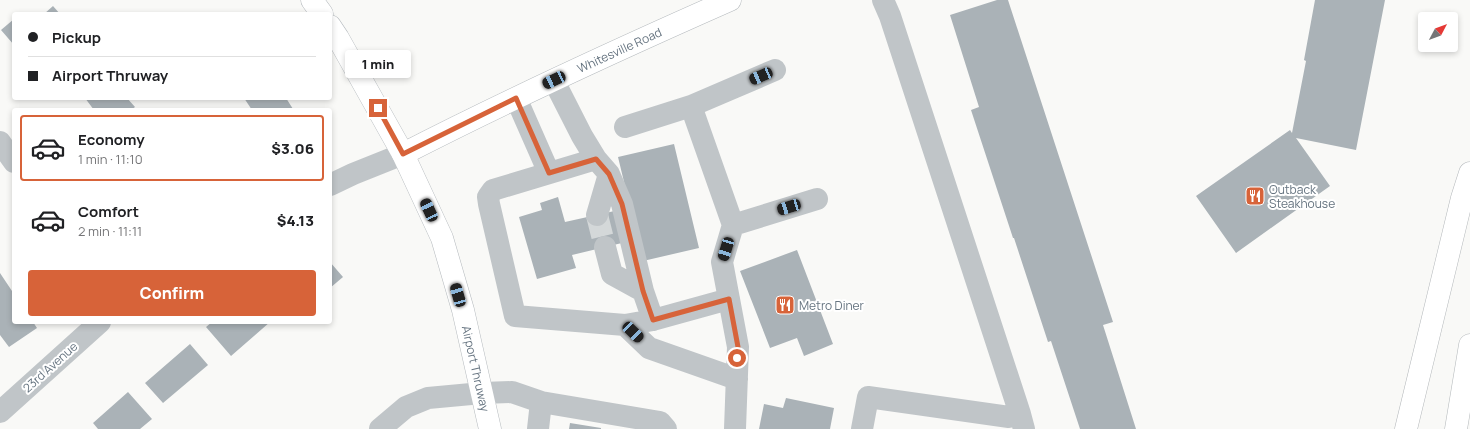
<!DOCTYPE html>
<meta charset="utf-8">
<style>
:root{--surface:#fff;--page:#f2f2f2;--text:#202124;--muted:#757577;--line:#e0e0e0;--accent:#d76339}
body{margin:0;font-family:Manrope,sans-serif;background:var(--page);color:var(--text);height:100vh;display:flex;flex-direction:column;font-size:15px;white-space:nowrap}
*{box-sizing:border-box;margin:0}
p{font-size:13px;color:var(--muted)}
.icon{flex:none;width:22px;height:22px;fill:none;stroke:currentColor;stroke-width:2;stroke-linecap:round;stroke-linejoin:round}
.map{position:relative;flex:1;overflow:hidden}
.side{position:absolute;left:12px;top:108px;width:320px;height:216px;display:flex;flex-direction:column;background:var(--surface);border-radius:4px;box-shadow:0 2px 6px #0003}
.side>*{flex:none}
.guide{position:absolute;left:12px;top:12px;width:320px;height:88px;border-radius:4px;box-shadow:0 2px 6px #0003;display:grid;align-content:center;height:88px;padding:0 16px;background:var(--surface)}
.needle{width:26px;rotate:49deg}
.controls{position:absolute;left:1418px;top:12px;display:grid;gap:8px}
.controls a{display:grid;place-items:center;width:40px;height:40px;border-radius:4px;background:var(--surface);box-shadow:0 2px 6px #0003;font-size:20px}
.end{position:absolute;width:18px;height:18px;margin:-9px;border:5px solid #d76339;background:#fff;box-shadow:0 0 0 2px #fff}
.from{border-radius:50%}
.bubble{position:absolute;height:28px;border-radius:4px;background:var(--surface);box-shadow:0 2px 6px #0003;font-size:13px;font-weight:800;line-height:28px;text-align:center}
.car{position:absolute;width:12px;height:24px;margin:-12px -6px;border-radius:5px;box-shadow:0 0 3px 1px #0007;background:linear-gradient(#222 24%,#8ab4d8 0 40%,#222 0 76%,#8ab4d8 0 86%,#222 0)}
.guide b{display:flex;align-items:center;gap:14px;height:38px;font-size:15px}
.guide b+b{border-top:1px solid var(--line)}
.guide i{width:10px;height:10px;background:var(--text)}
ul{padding:7px 0 0;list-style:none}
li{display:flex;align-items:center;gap:12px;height:66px;margin:0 8px 6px;padding:0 8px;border:2px solid transparent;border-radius:4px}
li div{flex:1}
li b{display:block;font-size:15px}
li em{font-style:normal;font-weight:800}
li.current{border-color:var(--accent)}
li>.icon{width:36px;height:36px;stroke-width:1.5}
.button{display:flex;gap:8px;margin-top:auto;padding:8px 16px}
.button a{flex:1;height:46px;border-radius:4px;background:var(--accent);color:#fff;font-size:16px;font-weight:800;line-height:46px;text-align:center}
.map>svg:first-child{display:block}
</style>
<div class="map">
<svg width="1470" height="429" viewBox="0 0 1470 429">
<rect width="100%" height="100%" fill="#f9f9f7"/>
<!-- building -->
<path fill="#aab2b7" d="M997,0h11l105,322 -10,3 33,104h-56l-29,-88 -3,1 -34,-104h-1l-42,-128 8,-3 -29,-92z
M1315,0h70l-29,150 -60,-12 34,48 -94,67 -40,-57 94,-66 2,3 14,-72 -2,-1z
M53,6l7,8h-16z
M14,19v26l-13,-15z
M85,98h42l8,9 -4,3h-37z
M244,98h42l7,11 -41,1z
M674,144l25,104 -56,13 -25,-104z
M558,197l7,25 54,-12 7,32 -54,13 4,13 -39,11 -18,-62 23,-7 -2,-7z
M797,250l36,94 -29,12 -7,-18 -27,10 -30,-77z
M330,262l13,15 -13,11z
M0,273l14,21v28h19l4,6 -28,19 -9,-12z
M212,322h58l-39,34 -25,-29z
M190,344l18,21 -45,38 -18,-20z
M128,392l24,27 -12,10h-42l-5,-6z
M786,398l48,10 -4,21h-71l5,-25 19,4z
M570,423l31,5v1h-32z"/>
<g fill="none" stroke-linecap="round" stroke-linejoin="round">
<!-- minor-tunnel -->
<path stroke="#d4d8d9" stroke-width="22" stroke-dasharray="22 11" stroke-linecap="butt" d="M597,215l8,32"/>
<!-- major casing -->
<g stroke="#b4b9bd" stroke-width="23">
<g id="major">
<path d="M312,0l10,14"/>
<path id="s1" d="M330,26l8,12 65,116 39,84 21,72 27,119"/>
<path id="s2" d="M403,154c107,-55 216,-105 327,-154"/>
</g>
</g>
<!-- highway casing -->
<g stroke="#b4b8bb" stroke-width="23">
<path id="highway" d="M1406,429l56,-231 8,-25
M1456,429l14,-84"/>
</g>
<!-- minor -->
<path stroke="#c0c5c8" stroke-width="22" d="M883,0l7,16 130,398 4,15
M775,70l-84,36 42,119 84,-26
M554,81l28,55 14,23 13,15 13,30 21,87 10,29
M516,98l33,75
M625,127l66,-21
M0,142l14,20
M596,159l-103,31 -5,7 1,7 26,112 110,9 28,-5 76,-21
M330,185l23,-11 50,-20
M597,215l12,-41
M733,225l-11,37 16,85 -3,82
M605,247l7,27 31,17
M625,325l24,23 88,31
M0,412l100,-90
M380,429l26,-22 22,-9 54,-5 30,-1 29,10
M538,429l3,-27 119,20 6,7
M862,429l6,-32 141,20 11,-3"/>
<!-- major -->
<use href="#major" stroke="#fff" stroke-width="22"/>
<!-- highway -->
<use href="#highway" stroke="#fff" stroke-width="22"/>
</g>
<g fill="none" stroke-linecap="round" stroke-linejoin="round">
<!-- route -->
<path stroke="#d76339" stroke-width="5" d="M378,108l25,46 113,-56 33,75 47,-14 13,15 13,30 21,87 10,29 76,-21 9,48 -1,11"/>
</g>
<!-- icons -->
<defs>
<g id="restaurant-square" transform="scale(1)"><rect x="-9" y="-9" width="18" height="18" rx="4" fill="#d76339" stroke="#fff"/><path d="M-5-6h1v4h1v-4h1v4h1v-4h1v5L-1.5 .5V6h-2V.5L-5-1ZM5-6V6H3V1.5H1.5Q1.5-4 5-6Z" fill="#fff"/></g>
</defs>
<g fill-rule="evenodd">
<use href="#restaurant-square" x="1255" y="196"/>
<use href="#restaurant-square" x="785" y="305"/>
</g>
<g text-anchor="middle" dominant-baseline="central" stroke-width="4" stroke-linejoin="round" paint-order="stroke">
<!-- street labels -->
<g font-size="12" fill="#667480" stroke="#fff">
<text stroke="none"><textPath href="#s2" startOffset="240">Whitesville Road</textPath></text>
<text transform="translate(50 367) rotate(-42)">23rd Avenue</text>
<text stroke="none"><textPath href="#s1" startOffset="375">Airport Thruway</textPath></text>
</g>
<!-- poi labels -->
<g font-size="12" fill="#667480" stroke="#fff" text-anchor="start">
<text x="1269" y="189">Outback<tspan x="1269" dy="14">Steakhouse</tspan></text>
<text x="799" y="305">Metro Diner</text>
</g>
</g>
</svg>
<div class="controls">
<a><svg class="needle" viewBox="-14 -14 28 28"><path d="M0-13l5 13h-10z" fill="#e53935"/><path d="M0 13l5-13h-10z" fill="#757577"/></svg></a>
</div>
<i class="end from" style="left:737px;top:358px"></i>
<i class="end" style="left:378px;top:108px"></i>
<div class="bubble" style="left:345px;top:50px;width:66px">1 min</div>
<i class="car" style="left:761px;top:76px;rotate:247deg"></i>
<i class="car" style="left:554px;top:80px;rotate:245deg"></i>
<i class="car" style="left:789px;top:207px;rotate:253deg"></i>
<i class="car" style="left:429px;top:210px;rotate:335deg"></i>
<i class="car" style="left:726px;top:249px;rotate:197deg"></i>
<i class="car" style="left:458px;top:295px;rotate:344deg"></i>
<i class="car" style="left:633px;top:332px;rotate:134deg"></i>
<div class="guide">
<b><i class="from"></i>Pickup</b>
<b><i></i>Airport Thruway</b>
</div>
<section class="side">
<ul>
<li class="current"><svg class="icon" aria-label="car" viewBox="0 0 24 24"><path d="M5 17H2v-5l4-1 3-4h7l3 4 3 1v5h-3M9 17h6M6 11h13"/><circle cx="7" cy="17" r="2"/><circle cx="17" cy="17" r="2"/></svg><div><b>Economy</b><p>1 min · 11:10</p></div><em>$3.06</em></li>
<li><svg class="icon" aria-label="car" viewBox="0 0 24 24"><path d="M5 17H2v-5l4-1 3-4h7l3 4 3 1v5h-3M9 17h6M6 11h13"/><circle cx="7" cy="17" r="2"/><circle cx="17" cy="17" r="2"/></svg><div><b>Comfort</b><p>2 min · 11:11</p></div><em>$4.13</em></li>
</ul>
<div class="button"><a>Confirm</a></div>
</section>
</div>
